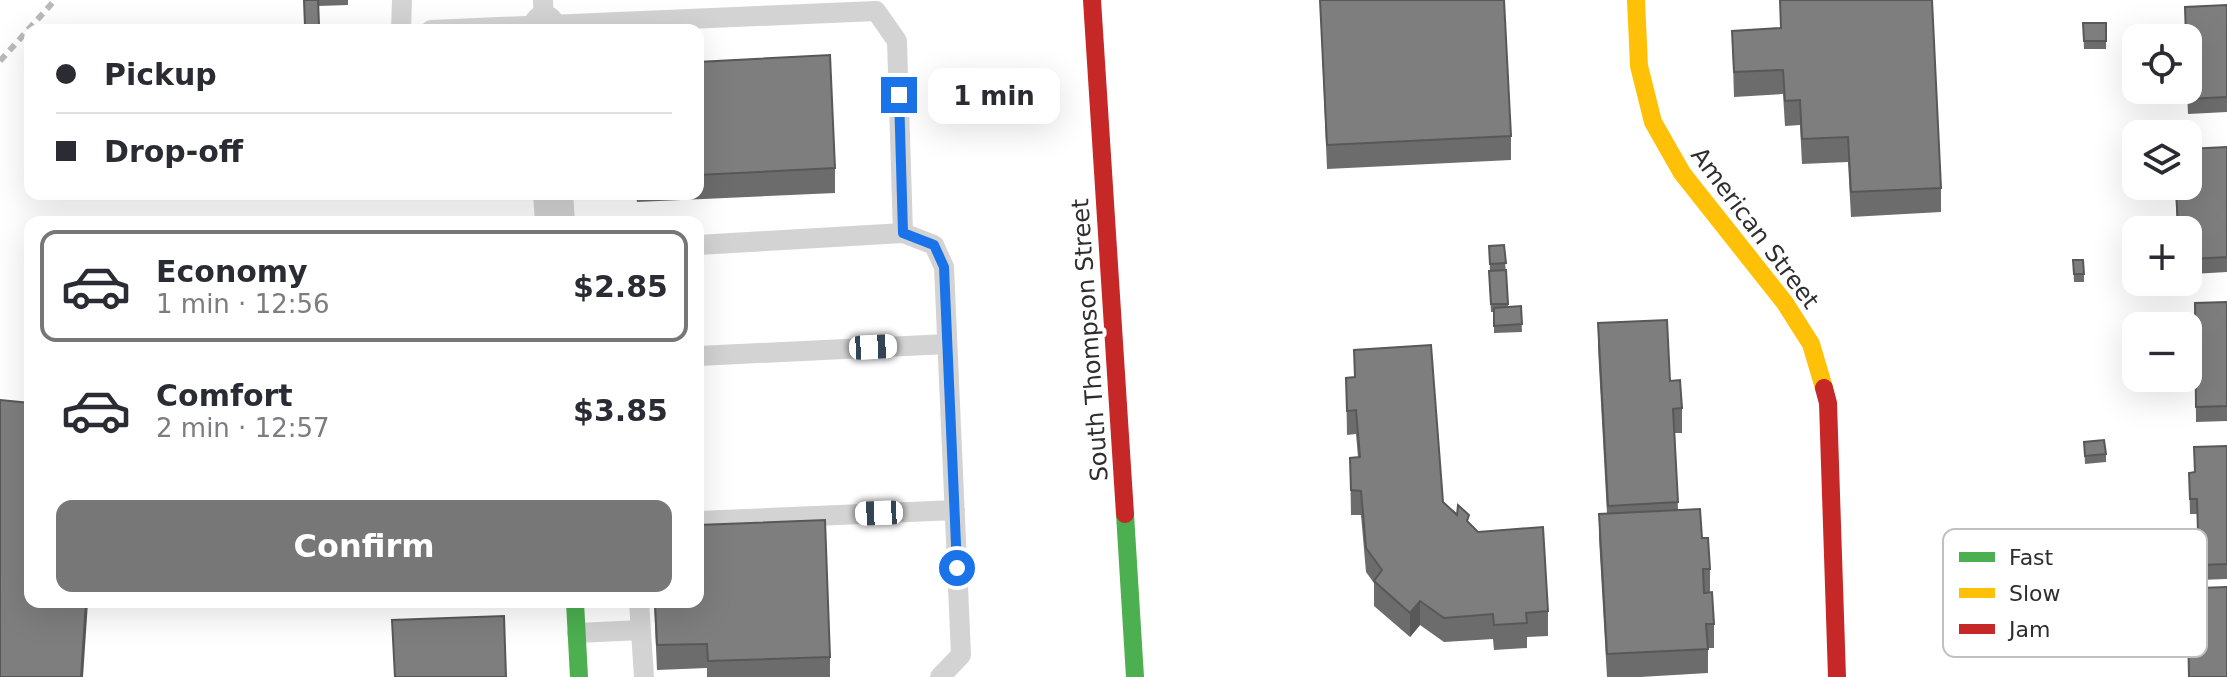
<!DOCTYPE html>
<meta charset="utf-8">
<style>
:root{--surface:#fff;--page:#f7f7f7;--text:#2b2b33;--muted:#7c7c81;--line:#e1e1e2;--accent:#777}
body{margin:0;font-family:"DejaVu Sans",sans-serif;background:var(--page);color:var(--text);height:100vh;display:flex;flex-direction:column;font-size:30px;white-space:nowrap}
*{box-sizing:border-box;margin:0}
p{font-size:26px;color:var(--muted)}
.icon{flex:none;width:44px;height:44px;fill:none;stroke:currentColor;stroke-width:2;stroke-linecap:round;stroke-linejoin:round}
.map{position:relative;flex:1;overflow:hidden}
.sheet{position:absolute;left:24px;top:216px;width:680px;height:392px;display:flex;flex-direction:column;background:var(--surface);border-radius:16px;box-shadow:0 8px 32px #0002}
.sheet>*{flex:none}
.guide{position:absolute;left:24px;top:24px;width:680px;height:176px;border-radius:16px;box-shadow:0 8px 32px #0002;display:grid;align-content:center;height:176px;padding:0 32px;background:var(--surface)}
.fabs{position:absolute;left:2122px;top:24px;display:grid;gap:16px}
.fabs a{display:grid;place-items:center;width:80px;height:80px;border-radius:16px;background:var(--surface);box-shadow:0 8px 32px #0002;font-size:40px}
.end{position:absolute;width:36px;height:36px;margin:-18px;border:10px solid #1a73e8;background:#fff;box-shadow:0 0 0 4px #fff}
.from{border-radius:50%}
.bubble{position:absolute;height:56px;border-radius:16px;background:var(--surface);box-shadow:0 8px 32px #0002;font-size:26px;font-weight:700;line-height:56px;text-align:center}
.car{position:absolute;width:24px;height:48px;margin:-24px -12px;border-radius:10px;box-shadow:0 0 6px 2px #0007;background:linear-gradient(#fff 24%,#345 0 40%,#fff 0 76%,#345 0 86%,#fff 0)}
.guide b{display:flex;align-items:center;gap:28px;height:76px;font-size:30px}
.guide b+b{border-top:2px solid var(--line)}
.guide i{width:20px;height:20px;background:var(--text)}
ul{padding:14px 0 0;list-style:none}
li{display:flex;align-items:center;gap:24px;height:112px;margin:0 16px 12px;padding:0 16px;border:4px solid transparent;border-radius:16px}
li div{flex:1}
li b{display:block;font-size:30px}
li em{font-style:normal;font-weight:700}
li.active{border-color:var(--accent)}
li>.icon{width:72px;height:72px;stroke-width:1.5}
.primary-button{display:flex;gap:16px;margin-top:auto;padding:16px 32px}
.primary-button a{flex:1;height:92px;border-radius:16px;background:var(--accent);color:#fff;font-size:32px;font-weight:700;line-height:92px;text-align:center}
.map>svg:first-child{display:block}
</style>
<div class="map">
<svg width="2227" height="677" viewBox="0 0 2227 677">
<rect width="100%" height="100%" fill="#fff"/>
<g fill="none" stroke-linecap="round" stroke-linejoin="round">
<!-- lane -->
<path stroke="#d3d3d3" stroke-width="20" d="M543,0l1,25
M401,30l1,-30
M431,30l445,-19 21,30 6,192 31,12 10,22 17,388 -21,22
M698,245l205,-12
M698,356l249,-12
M698,521l257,-11
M639,602l5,75
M577,633l64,-3"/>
<!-- street -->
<path stroke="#d3d3d3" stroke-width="40" d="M544,25l1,5
M553,194l2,28"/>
<!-- fast -->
<path stroke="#4caf50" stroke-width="18" d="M1125,514l10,163
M575,602l4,75"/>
<!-- slow -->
<path stroke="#ffc107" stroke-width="18" d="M1636,0l3,66 14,56 29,51 103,130 26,41 13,44"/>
<!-- jam -->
<path stroke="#c62828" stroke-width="18" d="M1092,0l33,514
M1824,388l4,15 9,274"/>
<!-- rail -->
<path stroke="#bababa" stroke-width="6" stroke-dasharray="8 6" stroke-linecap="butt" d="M0,61l55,-61"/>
</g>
<!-- wall -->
<path fill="#6c6c6c" d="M304,0h44v5l-30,1 1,24h-14z
M1320,0l191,136v24l-184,9z
M1780,0l161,188v24l-90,5 -3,-55 -46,2 -2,-39 -15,1 -2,-32 -49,3 -2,-66 48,-3z
M2227,5v107l-39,2 -1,-23 -47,2v-3h48z
M2083,23h23v26h-22z
M698,62l137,106v25l-198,9 -1,-8h62z
M2227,147v125l-35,2 -2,-38h-2v-6h-11l-1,-22v-15h13l-1,-44z
M1504,245l4,62 13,-1 1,26 -28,1v-21h-3l-2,-33 1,-8 -1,-25z
M2073,260l11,14v8h-10z
M2227,302v119l-31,1 -1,-119z
M1598,323l72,58 12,27v25h-7l3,77 24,28 8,31v24l4,31v24h-6v25l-68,4h-33l-8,-139v-24h8l-9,-166z
M1354,350l89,152 26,21 79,88v25l-21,1v11l-33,2 -1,-11 -49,3 -24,-17 -10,12 -36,-31v-23l-8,-11 -5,-57h-10l-1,-57 8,-1 -2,-23 -9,1 -1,-57 8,-1z
M2084,442l22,12v8l-21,2z
M2227,446v133l-28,1 -2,-66h-7l-1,-41 6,-1z
M2227,587l-39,55 -42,1 -1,-53z
M654,602h44l132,55v20h-123v-9l-50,2z"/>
<!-- shaded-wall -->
<path fill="#585858" d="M1420,601v24l-10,12v-24z
M86,602h2l-5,75h-2z"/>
<!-- building -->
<path fill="#7e7e7e" stroke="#585858" stroke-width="2" d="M304,0h14l1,25 -14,1z
M1320,0h184l7,136 -184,9z
M1780,0h152l9,188 -90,4 -3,-55 -46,2 -2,-39 -15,1 -2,-31 -49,2 -2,-41 49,-3z
M2227,5v92l-39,2v-61h-2l-1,-31z
M2083,23h23v18h-22z
M2149,32h14v6h-15h1z
M830,55l5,113 -137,7v-113z
M2227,147v110l-35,2 -2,-38 -12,1 -2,-29h14l-2,-44z
M1504,245l2,18 -16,1 -1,-18z
M2073,260h10l1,14h-10z
M1506,270l2,34h-17l-2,-33z
M2227,302v104l-31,1 -1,-104z
M1521,306l1,18 -28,2v-18z
M1667,320l3,61 10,-1 2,28 -9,1 5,93 -70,4 -10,-183z
M1431,345l12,157 14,13 1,-10 11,10 -2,6 11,11 65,-5 5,84 -22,2 1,10 -33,2 -1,-11 -49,4 -24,-17 -10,12 -36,-32 8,-11 -16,-22 -5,-57 -10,-1 -1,-32 10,-1 -4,-47 -9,1 -1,-33 9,-1 -1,-27z
M0,400l30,3v199h56l-5,75h-81z
M2104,440l2,14 -21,2 -1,-14z
M2227,446v118l-28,1 -2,-66h-7l-1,-26 6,-1 -1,-25z
M1700,509l2,29h6l2,31h-7l1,24 8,-1 2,32h-8l2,25 -101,5 -8,-140z
M825,520l5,137 -122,4 -1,-17 -50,1 -2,-43h43v-77z
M2227,587v90h-38l-1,-50 -42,1 -1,-38z
M504,616l2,61h-111l-3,-57z"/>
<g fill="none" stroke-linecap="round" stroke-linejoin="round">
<!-- route -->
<path stroke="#1a73e8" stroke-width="10" d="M899,95l4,138 31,12 10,22 13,301"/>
</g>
<g text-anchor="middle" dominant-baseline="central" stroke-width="8" stroke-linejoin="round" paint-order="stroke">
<!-- street labels -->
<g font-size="24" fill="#2e2e2e" stroke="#fff">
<text transform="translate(1755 228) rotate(53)">American Street</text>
<text transform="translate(1090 340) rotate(-94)">South Thompson Street</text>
</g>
</g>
<!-- legend -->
<rect x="1943" y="529" width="264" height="128" rx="12" fill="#fff" stroke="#c0c0c0" stroke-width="2"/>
<rect x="1959" y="552" width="36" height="10" fill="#4caf50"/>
<rect x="1959" y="588" width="36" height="10" fill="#ffc107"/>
<rect x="1959" y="624" width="36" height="10" fill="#c62828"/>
<g font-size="22" fill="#2e2e2e">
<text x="2009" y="565">Fast</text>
<text x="2009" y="601">Slow</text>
<text x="2009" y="637">Jam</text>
</g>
</svg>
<div class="fabs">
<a><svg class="icon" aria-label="locate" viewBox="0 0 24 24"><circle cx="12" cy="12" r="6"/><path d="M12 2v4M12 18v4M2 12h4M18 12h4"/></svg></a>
<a><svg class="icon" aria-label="layers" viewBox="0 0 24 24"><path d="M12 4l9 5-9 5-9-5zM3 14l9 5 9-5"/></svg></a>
<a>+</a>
<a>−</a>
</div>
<i class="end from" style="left:957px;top:568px"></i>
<i class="end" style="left:899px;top:95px"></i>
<div class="bubble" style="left:928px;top:68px;width:132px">1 min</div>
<i class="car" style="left:873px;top:347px;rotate:87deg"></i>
<i class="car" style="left:879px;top:513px;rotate:268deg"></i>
<div class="guide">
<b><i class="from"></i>Pickup</b>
<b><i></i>Drop-off</b>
</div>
<section class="sheet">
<ul>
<li class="active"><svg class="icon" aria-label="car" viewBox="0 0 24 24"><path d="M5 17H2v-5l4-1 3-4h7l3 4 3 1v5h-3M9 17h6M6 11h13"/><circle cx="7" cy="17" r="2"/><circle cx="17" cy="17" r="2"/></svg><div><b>Economy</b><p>1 min · 12:56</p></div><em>$2.85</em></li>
<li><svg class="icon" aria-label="car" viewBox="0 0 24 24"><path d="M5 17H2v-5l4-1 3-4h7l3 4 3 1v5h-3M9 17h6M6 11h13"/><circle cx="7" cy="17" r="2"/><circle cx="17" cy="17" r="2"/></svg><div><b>Comfort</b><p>2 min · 12:57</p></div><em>$3.85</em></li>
</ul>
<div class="primary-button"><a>Confirm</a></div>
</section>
</div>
